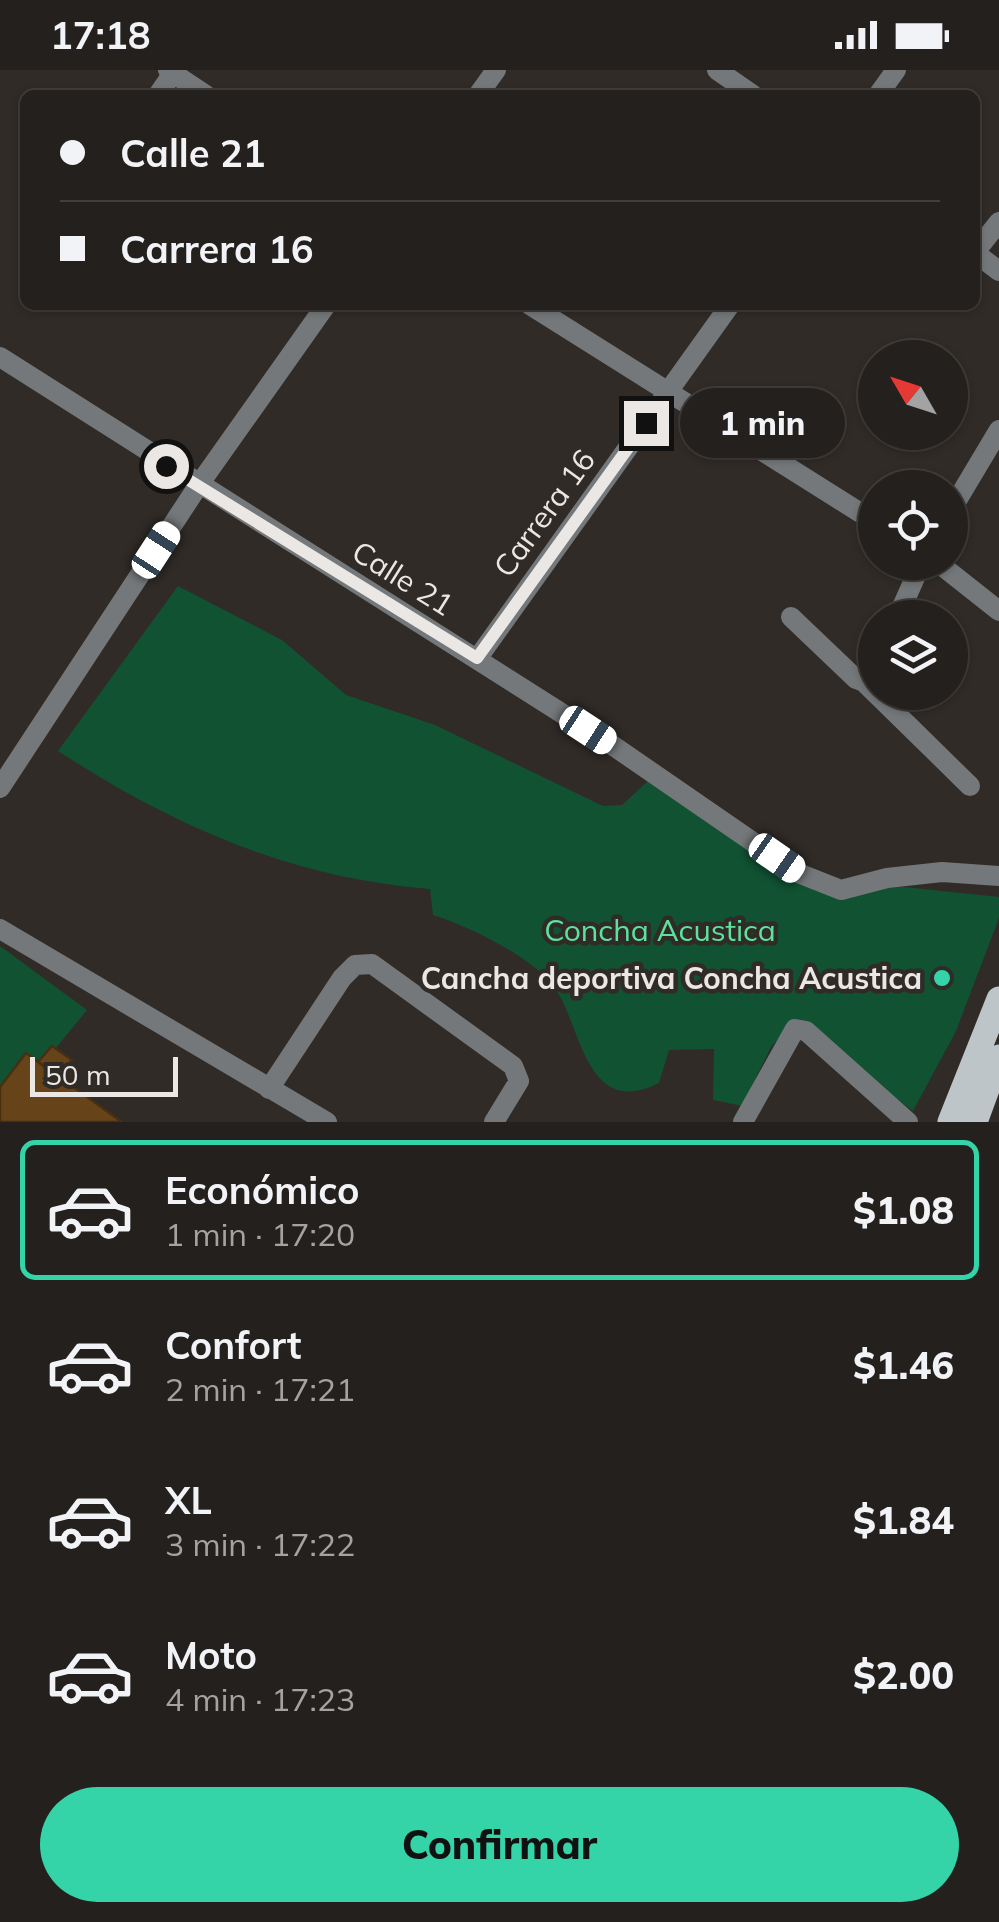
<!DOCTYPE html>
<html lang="es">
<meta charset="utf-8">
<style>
:root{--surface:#24201d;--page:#2c2826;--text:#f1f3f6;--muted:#a3a3a4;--line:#413e3b;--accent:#34d4a8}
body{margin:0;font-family:Mulish,sans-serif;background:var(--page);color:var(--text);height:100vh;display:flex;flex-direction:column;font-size:38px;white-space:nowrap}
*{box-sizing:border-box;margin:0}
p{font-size:32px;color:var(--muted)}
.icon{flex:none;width:55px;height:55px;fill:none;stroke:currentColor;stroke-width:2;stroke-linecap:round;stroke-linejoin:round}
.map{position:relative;height:1052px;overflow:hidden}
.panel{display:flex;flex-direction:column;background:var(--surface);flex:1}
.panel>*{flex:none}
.guide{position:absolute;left:20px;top:20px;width:960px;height:220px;border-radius:15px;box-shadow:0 2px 8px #0004,0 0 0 2px var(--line);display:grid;align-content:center;height:220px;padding:0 40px;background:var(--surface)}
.needle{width:65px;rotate:309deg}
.fabs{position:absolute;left:858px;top:270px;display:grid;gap:20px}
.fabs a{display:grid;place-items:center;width:110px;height:110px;border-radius:50%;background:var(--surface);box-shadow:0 2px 8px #0004,0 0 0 2px var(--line);font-size:50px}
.scale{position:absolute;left:30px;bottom:25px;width:148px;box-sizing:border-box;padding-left:10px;border:5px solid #ebe7e5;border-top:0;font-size:28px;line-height:35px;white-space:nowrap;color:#ebe7e5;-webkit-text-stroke:8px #302b27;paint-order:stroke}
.end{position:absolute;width:45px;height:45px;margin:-22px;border:12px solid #ebe7e5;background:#111;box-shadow:0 0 0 5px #111}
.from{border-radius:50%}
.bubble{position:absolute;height:70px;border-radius:35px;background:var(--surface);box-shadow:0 2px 8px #0004,0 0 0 2px var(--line);font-size:32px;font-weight:800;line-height:70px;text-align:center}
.car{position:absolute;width:30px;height:60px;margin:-30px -15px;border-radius:12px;box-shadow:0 0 8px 2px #0007;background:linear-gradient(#fff 24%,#345 0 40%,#fff 0 76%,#345 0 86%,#fff 0)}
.guide b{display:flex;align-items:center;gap:35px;height:95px;font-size:38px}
.guide b+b{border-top:2px solid var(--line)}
.guide i{width:25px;height:25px;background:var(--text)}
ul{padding:18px 0 0;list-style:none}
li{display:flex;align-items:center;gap:30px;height:140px;margin:0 20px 15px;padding:0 20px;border:5px solid transparent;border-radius:15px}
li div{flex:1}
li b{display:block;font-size:38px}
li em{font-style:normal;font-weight:800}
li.selected{border-color:var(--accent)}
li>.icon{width:90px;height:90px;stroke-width:1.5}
.action{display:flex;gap:20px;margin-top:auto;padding:20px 40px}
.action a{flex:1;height:115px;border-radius:60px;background:var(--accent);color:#111;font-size:40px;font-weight:800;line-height:115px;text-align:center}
.status{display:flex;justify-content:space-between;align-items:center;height:70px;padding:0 50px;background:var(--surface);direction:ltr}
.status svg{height:28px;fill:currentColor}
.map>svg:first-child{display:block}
</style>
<div class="status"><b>17:18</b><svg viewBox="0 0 49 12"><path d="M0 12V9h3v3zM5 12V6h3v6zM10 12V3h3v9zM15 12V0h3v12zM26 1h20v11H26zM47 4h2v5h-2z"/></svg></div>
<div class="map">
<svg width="999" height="1052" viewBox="0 0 999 1052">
<rect width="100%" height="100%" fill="#302b27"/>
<!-- green -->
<path fill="#115233" d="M178,516l104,54 64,55 89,30 168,81 19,-1 26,-24 168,110 27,7 52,-12 104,11v21l-43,113 -43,80 -120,-89 -22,25 -29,59 -29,-6 1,-51 -45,1 -10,33c-76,38 -77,-62 -107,-99 -24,-29 -84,-58 -119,-69l-3,-26c-138,-11 -257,-63 -372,-138z
M0,876l87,64 -87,106z"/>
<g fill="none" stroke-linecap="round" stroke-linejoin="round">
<!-- minor -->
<path stroke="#75787a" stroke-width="20" d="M168,0l38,25
M717,0l36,25
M158,25l15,-22
M478,25l18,-25
M878,25l18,-25
M975,182l24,-30
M975,183l24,18
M530,235l345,217
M0,287l615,390 183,126 43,17 46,-12 55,-6 57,4
M950,442l49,-82
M937,492l62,49
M791,547l65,62 8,3 11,-17
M897,548l25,-56
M477,589l253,-354
M864,612l106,104
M0,718l198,-302 128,-181
M0,859l327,193
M269,1019l73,-111 13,-13 17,-1 141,102 6,15 -25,41
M743,1052l52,-93 11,2 102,91"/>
<!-- major -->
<path stroke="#bec5c8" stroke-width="25" d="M950,1052l49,-123
M975,1052l24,-65"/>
</g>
<!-- shaded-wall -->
<path fill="#482f12" d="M72,990l10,14 -16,21 -10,-13z"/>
<!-- building -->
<path fill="#67431a" stroke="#482f12" stroke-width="2.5" d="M52,976l20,14 -13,17 -21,-15z
M26,983l96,69h-122v-35z"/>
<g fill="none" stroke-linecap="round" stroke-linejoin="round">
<!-- route -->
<path stroke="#ebe7e5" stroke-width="12" d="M166,396l311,192 169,-235"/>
</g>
<!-- markers -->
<circle fill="#34d4a8" stroke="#302b27" stroke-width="4" cx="942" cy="908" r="10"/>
<g text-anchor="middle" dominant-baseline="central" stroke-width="9" stroke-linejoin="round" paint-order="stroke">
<!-- street labels -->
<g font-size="30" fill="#ebe7e5" stroke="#302b27">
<text transform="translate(544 443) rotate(-54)">Carrera 16</text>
<text transform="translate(403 508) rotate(32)">Calle 21</text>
</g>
<!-- park labels -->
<g font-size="30" fill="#5be29d" stroke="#302b27">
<text x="660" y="860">Concha Acustica</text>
</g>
<!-- poi labels -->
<g font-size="30" font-weight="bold" fill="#ebe7e5" stroke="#302b27" text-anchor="end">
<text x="922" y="908">Cancha deportiva Concha Acustica</text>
</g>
</g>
</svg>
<div class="fabs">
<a><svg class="needle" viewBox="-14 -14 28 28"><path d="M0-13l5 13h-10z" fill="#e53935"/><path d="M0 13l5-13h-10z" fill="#a3a3a4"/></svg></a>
<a><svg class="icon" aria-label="locate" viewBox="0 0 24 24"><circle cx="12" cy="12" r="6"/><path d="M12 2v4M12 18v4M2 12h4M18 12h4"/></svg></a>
<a><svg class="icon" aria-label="layers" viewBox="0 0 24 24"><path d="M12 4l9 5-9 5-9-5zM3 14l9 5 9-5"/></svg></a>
</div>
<div class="scale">50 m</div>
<i class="end from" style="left:166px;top:396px"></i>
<i class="end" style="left:646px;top:353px"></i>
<div class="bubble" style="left:680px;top:318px;width:165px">1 min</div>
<i class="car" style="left:156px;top:480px;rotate:33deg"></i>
<i class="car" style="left:588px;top:660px;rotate:123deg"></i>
<i class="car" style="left:777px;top:788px;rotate:125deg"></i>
<div class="guide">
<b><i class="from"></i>Calle 21</b>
<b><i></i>Carrera 16</b>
</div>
</div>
<section class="panel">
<ul>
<li class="selected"><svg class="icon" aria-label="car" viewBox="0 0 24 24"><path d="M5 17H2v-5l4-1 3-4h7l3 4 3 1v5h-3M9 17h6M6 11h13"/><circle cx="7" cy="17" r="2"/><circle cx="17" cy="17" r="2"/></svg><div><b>Económico</b><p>1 min · 17:20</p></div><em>$1.08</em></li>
<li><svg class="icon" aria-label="car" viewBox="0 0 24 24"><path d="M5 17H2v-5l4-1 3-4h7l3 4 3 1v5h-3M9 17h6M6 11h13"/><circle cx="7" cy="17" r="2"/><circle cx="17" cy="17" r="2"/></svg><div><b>Confort</b><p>2 min · 17:21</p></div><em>$1.46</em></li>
<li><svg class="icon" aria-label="car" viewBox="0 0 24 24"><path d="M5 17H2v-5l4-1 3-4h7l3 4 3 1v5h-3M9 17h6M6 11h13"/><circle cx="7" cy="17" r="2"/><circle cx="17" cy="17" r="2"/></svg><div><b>XL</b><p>3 min · 17:22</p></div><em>$1.84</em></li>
<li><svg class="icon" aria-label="car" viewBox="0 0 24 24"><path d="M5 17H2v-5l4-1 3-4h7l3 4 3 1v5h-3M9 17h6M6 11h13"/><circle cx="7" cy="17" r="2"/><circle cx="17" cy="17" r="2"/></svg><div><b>Moto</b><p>4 min · 17:23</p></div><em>$2.00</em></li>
</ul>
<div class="action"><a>Confirmar</a></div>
</section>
